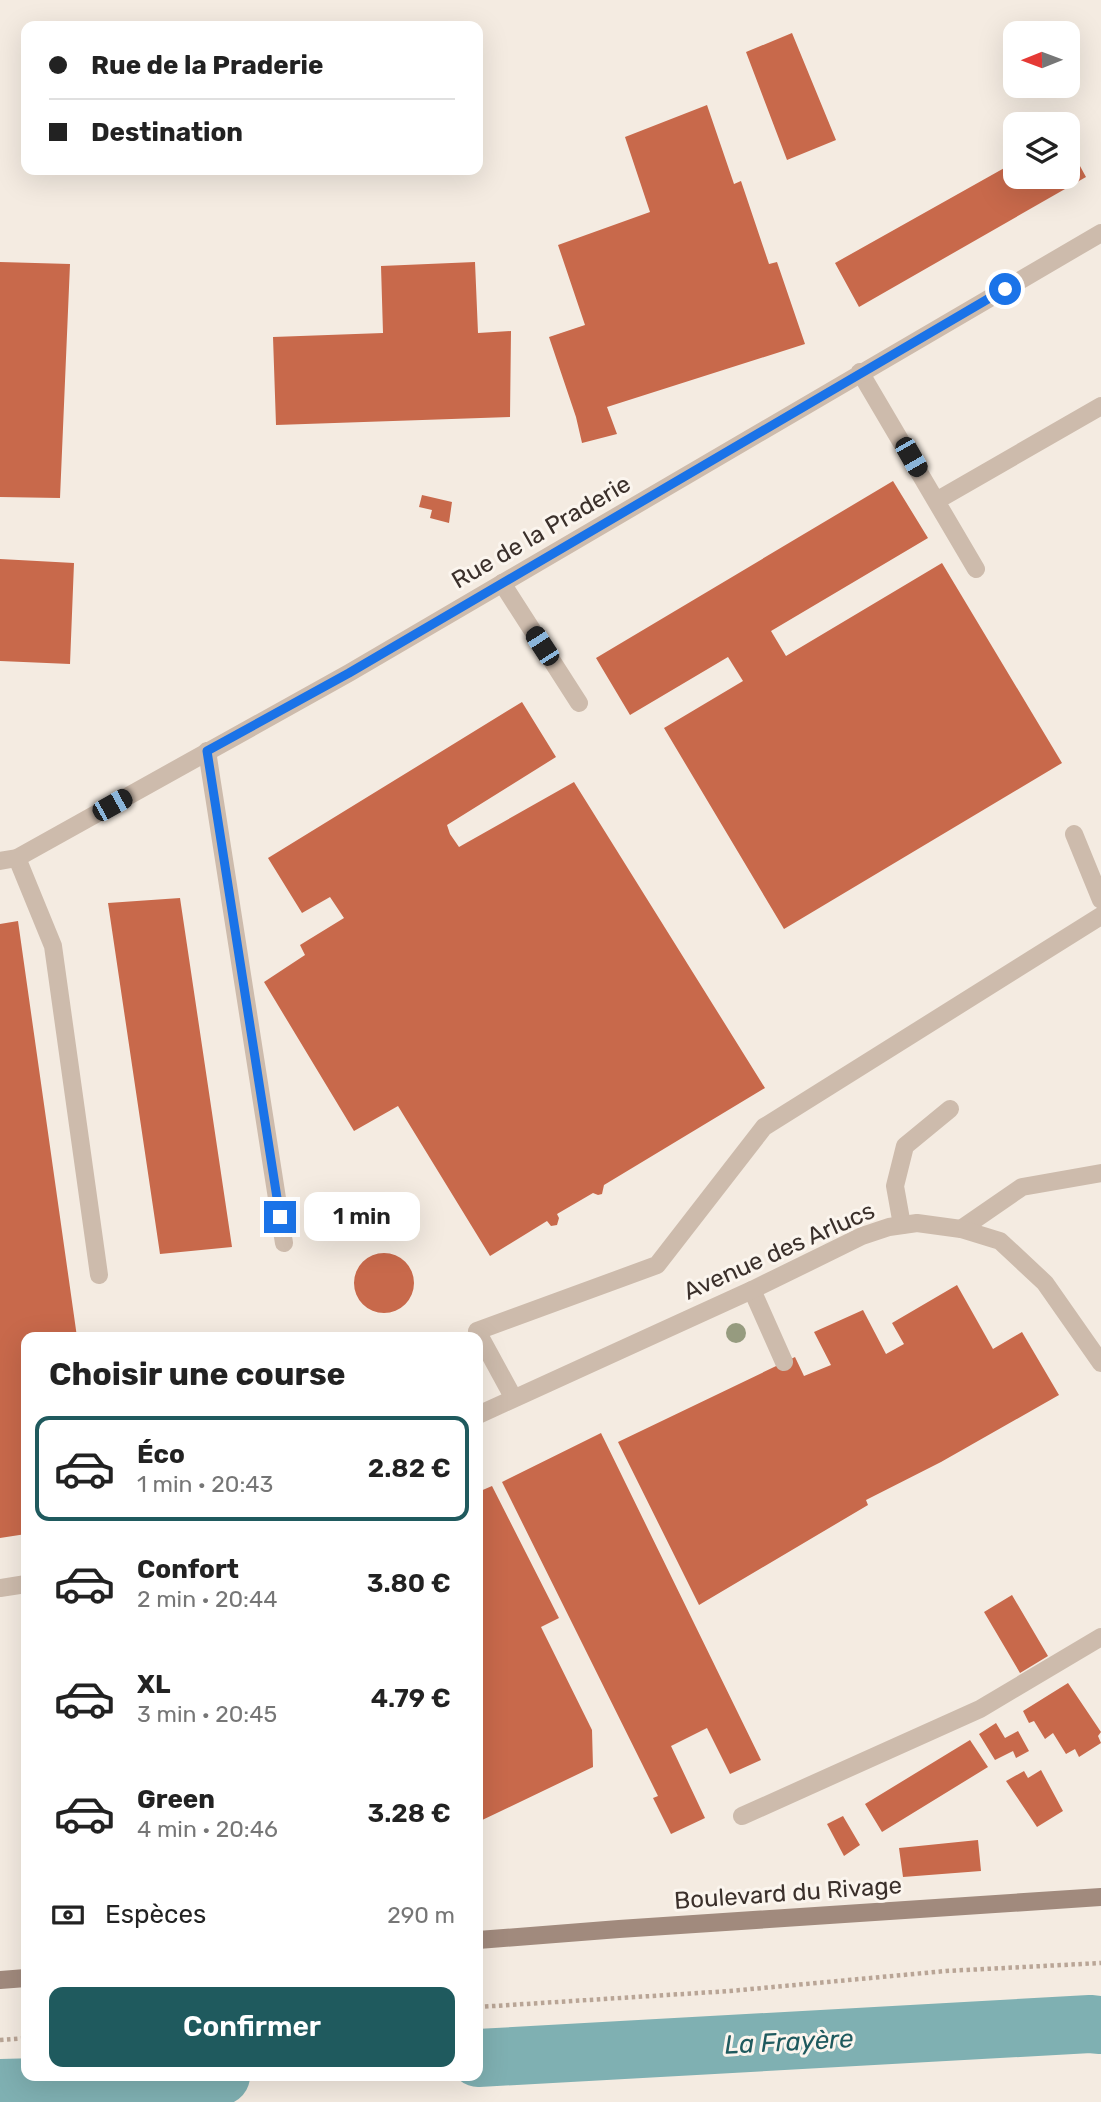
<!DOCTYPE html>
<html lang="fr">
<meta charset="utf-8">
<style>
:root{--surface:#fff;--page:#f6f6f6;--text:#222;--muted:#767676;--line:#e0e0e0;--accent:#1f5a5e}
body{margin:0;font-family:Rubik,sans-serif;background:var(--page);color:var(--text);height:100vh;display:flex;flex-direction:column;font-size:26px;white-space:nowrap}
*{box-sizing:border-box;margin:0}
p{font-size:23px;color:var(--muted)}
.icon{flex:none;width:38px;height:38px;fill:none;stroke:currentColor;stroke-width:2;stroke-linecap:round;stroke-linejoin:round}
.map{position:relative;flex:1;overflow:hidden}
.details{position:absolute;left:21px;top:1332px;width:462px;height:749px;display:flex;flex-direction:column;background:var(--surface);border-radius:14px;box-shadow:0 7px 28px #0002}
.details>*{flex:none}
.hud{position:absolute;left:21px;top:21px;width:462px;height:154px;border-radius:14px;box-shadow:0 7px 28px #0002;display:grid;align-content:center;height:154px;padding:0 28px;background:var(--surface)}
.needle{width:46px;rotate:269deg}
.controls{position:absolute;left:1003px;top:21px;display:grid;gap:14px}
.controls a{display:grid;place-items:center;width:77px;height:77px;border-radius:14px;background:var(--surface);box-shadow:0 7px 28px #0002;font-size:35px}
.end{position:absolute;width:32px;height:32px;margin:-16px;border:9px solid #1a73e8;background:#fff;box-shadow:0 0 0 4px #fff}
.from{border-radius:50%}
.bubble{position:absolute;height:49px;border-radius:14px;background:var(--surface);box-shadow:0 7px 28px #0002;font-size:23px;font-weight:600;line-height:49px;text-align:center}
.car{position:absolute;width:21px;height:42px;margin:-21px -10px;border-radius:9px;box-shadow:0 0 5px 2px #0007;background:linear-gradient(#222 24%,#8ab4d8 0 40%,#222 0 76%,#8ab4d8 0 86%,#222 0)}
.hud b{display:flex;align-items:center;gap:24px;height:66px;font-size:26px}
.hud b+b{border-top:2px solid var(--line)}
.hud i{width:18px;height:18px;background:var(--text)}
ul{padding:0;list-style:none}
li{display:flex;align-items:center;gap:21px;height:105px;margin:0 14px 10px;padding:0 14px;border:4px solid transparent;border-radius:14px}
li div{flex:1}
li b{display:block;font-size:26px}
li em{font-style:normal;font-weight:600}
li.on{border-color:var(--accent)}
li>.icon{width:63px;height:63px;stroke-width:1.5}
h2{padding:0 28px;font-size:32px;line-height:84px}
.pay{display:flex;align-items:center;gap:18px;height:77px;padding:0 28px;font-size:26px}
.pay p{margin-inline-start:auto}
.primary-button{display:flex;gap:14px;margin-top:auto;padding:14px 28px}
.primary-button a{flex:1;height:80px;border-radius:14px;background:var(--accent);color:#fff;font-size:28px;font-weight:600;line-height:80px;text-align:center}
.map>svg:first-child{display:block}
</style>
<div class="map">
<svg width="1101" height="2102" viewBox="0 0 1101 2102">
<rect width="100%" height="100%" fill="#f4ebe1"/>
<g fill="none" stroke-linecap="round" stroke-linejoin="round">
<!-- stream -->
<path stroke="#7fb0b2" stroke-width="10" d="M33,2102l44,-16"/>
<!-- river -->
<path stroke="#7fb0b2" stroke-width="58" d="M478,2058l612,-34 11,1
M0,2088l77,-2 144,-10"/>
</g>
<!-- building -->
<path fill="#c8694b" d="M792,33l44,107 -49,20 -41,-108z
M707,105l27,79 7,-3 28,83 8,-2 28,82 -198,63 10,27 -35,9 -6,-26 -27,-80 36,-12 -27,-80 92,-33 -25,-75z
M1068,144l18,33 -227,130 -24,-44 180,-101v15h53z
M0,262l70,2 -10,234 -60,-1z
M475,262l3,71 33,-2 -1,86 -234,8 -3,-88 110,-4 -2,-67z
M893,481l35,57 -157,93 15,25 156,-93 120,200 -278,166 -120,-201 79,-47 -15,-24 -98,58 -34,-57z
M422,495l30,7 -3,21 -19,-5 2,-8 -13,-3z
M0,559l74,4 -4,101 -70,-3z
M522,702l34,55 -109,68 3,9 9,13 115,-65 191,306 -161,97 -2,9 -4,1 -5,-2 -36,21 2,4 -2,7 -6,1 -4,-5 -57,35 -92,-150 -44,25 -90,-149 41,-27 -5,-10 44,-27 -14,-21 -28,16 -34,-55z
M180,898l52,349 -72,7 -52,-351z
M18,921l59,416h-51v197l-26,4v-614z
M354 1283a30 30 0 1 1 60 0a30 30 0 1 1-60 0Z
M957,1285l36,64 29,-17 37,63 -118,67 -75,38 2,5 -169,100 -81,-163 177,-85 9,19 27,-11 -17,-33 49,-22 23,44 18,-10 -12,-21z
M601,1433l160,327 -31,14 -23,-46 -36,18 34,72 -34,16 -18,-36 5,-2 -156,-314z
M492,1486l67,132 -18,9 51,103 1,37 -115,55v-330z
M1012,1595l36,61 -28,17 -36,-61z
M1068,1683l33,49 -3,4 3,7 -22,14 -4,-8 -9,5 -13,-21 -8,6 -11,-18 -5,2 -6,-12z
M996,1723l9,15 13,-7 11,20 -13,7 -3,-7 -18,9 -16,-26z
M970,1740l18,27 -106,65 -17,-28z
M1041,1770l22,41 -26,16 -31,-46 18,-10 4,7z
M843,1816l17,29 -16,11 -17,-32z
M978,1840l3,31 -78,6 -4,-29z"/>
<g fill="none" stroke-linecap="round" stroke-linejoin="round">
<!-- path -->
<path stroke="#b9a596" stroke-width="4.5" stroke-dasharray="3.5 3.5" stroke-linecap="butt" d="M478,2007l252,-16 216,-20 155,-8
M0,2040l26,-2"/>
<!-- service -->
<path stroke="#cdbbac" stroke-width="18" d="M860,372l116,197
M936,501l165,-95
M502,583l77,120
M207,751l77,492
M1074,834l27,66
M17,858l36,88 46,329
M902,1225l-7,-39 10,-40 45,-37
M961,1229l61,-42 79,-14
M752,1290l32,72
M513,1397l-36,-66 180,-66 107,-138 337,-211
M742,1816l238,-107 121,-72"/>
<!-- minor -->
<path stroke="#cdbbac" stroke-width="18" d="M0,861l17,-3 332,-185 752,-440
M478,1415l274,-125 110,-54 27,-9 28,-4 44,6 39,12 45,42 56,80
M0,1588l26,-4"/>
<!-- secondary -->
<path stroke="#a18a7d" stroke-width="18" d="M478,1940l141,-11 482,-32
M0,1980l26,-2"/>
</g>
<!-- trees -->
<circle fill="#969b7f" cx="736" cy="1333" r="10"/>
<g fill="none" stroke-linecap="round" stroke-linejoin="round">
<!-- route -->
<path stroke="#1a73e8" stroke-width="9" d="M280,1217l-73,-466 142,-78 656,-384"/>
</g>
<g text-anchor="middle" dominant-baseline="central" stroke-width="6" stroke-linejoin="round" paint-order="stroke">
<!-- street labels -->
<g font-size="24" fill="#3b302b" stroke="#fbf5ee">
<text transform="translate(541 532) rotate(-30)">Rue de la Praderie</text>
<text transform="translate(779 1251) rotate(-24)">Avenue des Arlucs</text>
<text transform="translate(788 1893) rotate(-4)">Boulevard du Rivage</text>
</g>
<!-- water labels -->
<g font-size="26" font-style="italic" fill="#1f5a5e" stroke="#fbf5ee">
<text transform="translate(789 2042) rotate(-3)">La Frayère</text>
</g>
</g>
</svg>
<div class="controls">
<a><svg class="needle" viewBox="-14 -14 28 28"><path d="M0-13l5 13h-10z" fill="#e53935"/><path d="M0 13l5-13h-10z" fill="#767676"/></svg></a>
<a><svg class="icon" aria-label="layers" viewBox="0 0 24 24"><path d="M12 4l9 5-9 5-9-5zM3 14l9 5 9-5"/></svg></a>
</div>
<i class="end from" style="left:1005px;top:289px"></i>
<i class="end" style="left:280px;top:1217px"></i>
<div class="bubble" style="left:304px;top:1192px;width:116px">1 min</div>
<i class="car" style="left:911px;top:457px;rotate:150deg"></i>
<i class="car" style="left:542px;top:646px;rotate:327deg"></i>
<i class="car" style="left:112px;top:805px;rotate:61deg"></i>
<div class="hud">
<b><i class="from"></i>Rue de la Praderie</b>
<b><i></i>Destination</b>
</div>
<section class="details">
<h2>Choisir une course</h2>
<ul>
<li class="on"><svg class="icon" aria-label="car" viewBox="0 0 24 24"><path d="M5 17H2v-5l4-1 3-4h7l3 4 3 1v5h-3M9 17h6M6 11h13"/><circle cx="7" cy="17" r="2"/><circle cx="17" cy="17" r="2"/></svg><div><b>Éco</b><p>1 min · 20:43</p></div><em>2.82 €</em></li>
<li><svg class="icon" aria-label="car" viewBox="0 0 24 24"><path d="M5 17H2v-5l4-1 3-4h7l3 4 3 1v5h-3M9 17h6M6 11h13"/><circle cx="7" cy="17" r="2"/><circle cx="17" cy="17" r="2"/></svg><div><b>Confort</b><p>2 min · 20:44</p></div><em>3.80 €</em></li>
<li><svg class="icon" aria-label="car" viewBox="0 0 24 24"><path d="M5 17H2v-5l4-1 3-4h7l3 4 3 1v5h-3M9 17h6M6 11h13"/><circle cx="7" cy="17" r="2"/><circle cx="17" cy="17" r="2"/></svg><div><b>XL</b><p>3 min · 20:45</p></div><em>4.79 €</em></li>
<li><svg class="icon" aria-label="car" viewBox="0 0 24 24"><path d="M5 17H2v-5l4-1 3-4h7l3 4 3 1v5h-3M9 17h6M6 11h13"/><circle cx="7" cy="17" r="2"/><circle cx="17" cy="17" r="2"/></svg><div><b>Green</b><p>4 min · 20:46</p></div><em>3.28 €</em></li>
</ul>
<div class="pay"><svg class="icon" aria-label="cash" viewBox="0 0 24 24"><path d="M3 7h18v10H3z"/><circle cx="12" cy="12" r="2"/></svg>Espèces<p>290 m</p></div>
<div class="primary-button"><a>Confirmer</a></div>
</section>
</div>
